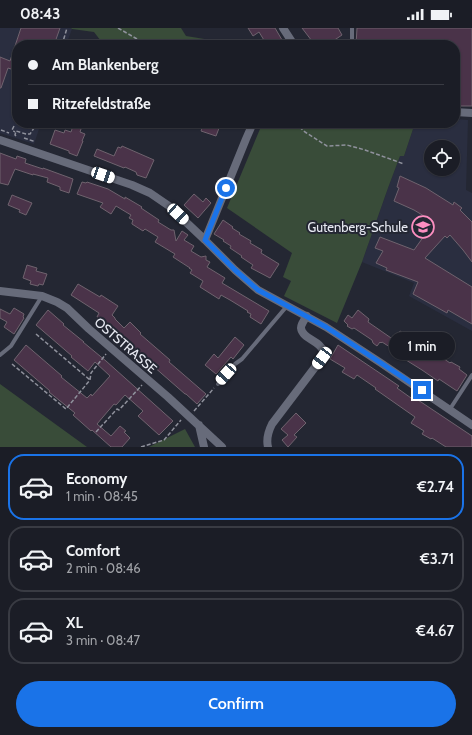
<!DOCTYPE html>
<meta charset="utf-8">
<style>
:root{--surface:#1b1d26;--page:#24262e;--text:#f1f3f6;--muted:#a0a2a7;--line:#393b43;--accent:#1a73e8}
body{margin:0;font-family:Cabin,sans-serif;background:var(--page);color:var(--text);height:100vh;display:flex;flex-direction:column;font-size:15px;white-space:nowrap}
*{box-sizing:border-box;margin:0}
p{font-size:13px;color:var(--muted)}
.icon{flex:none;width:22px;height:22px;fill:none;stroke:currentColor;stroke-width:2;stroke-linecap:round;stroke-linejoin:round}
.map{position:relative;height:419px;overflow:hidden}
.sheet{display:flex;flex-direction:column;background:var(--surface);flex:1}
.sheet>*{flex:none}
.top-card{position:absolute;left:12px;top:12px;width:448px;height:88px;border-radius:16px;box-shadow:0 1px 3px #0004,0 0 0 1px var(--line);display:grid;align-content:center;height:88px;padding:0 16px;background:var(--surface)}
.buttons{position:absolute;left:424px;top:112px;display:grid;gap:8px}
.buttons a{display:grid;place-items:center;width:36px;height:36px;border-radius:50%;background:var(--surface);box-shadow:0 1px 3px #0004,0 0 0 1px var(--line);font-size:20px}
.end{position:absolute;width:18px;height:18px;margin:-9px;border:5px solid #1a73e8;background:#fff;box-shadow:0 0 0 2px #fff}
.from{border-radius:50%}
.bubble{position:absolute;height:28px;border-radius:14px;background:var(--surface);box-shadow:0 1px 3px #0004,0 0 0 1px var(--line);font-size:13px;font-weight:600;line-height:28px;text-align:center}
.car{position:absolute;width:12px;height:24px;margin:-12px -6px;border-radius:5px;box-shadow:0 0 3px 1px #0007;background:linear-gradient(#fff 24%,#345 0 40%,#fff 0 76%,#345 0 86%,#fff 0)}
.top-card b{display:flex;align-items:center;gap:14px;height:38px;font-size:15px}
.top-card b+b{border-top:1px solid var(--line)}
.top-card i{width:10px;height:10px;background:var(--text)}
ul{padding:7px 0 0;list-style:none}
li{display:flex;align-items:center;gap:12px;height:66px;margin:0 8px 6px;padding:0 8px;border:2px solid var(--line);border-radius:16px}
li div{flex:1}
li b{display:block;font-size:15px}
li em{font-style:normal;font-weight:600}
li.active{border-color:var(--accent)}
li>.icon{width:36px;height:36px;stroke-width:1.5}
.button{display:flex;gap:8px;margin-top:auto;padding:8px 16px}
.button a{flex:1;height:46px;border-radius:24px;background:var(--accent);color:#fff;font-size:16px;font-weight:600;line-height:46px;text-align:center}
.status{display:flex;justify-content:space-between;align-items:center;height:28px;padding:0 20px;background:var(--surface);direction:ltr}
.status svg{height:11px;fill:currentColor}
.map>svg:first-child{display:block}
</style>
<div class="status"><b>08:43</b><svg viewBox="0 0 49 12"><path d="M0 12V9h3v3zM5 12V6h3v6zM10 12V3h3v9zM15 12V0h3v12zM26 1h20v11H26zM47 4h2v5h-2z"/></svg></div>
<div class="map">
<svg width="472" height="419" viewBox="0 0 472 419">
<rect width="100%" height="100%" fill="#242733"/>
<!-- built -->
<path fill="#2a2e40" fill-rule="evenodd" d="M0,0h71l1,1 -6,16h-49v78h24l-7,21 -34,-11z
M455,91l13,1 -2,70 6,3v138l-63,-35 5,-13 -52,-21 26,-74 12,-32h4l11,-33h40zM431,119h22v22h-22z"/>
<!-- green -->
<path fill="#394c39" d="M71,0h110l5,8 37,6 3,3h-122l-10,-13 -22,-3z
M254,95h161l-11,33h-4l-12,32 -26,74 -25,61 -53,-27 7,-15 -8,-4 9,-24 -65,-45 33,-79z
M0,356l87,63h-87z
M185,401l10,18h-46z"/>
<!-- building -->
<path fill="#4a3349" stroke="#6f636e" d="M21,0h39l-6,17h-37v26l-9,-3 -7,20h-1v-31l10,4z
M248,0h27l10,17h-18l-8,-13 -6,4z
M302,0h36l4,7 -9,6 3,4h-21z
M357,0h115v78h-17v-61h-99z
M74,95h9l-3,9 5,2 -3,7h1l-6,15 -8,-3v-2l-19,-7 5,-14 9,3 1,-3 6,2z
M204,95h17l-5,13 -15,-5z
M122,118l32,14 -8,18 -9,-3 -1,-3 -11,-5 -1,1 -30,-12 3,-7 17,7 4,-9 3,1z
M0,125l16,6 1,-3 9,3 -1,4 18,6v-1l30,11 -4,14 -9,-3v-3l-13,-5 1,-4 -15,-4v1l-18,-6 -7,16 -8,-2z
M400,148l26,12 27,17 1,-3 8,6 -2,2 12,12v40l-9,-12 -13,-15 -3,3 -2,-2 -20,22 47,29v37l-24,-14 -1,3 -34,-19 5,-12 -32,-12 1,-2 -11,-5 7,-12 -8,-3 5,-11 34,13 20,-28 -20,-12 -20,-9 5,-13 -2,-1z
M82,154l4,1 1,-1 21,7 17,10v-2l17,10 -1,1 18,12 -1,2 13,8h3l2,11 6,-10 6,4 -4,5 10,6 -3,5 10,6 5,-1v4l4,2 -3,5 18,11 -3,5 47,28 -8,13 -11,-7 1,-3 -4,-2 1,-1 -18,-11 -9,-5 -2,4 -19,-12 3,-6 -13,-8 2,-3 -3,-2h1l-17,-11 2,-3 -20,-12 3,-5 -13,-8 -2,2 -11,-7v-1l1,-3 -4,-2 2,-3 -15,-9 -5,8 -11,-7 3,-4 -26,-9z
M194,166l9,8 3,-4 5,5 -13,15 -14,-13z
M12,167l20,8 -6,12 -7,-3 1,-2 -12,-5z
M223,192l10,7 -1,1 8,5 -1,1 12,7 -1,2 12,7 -1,3 18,11 -9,14 -19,-10 2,-3 -12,-8 1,-1 -12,-8 1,-2 -8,-5 1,-1 -10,-6z
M27,237l10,3 -1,3 11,3 -4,11 -4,-1 -1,2 -8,-2 1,-3 -8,-3z
M78,256l22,13 1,-2 17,11 -6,9 3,3v1l9,9 6,-6 11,11 -1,1 30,26 -1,2 37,32 -9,10 -11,-10h-1l-48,-42 -31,-30 -9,-5 2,-4 -28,-18z
M14,280l10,6 -1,3 1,1 -10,16 -10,-7 3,-5 -7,-4v-9l10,5z
M48,282l16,14 -1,1 21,17h-1l23,19 67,60 -14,14 -21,-19 5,-5 -18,-16 -9,10 -2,-1 -17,20 14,12 9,-10 6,5 -2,1 6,6 -8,9h-11l-19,-17 -1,1 -18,-16 2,-2 -26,-21 1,-1 -36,-31 12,-15 36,31 -1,1 26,21 4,-4 1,2 18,-20 -15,-14 -7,9 -17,-14 1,-1 -36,-31z
M358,282l11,9 -1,3 26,18 6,-9 8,5 1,-2 9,6v1l32,22 1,-1 9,5 -1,2 8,6 -10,16 -18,-12 -1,2 -16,-11 -16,-10 1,-2 -25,-16 -1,1 -1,-1 -3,4 -4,-3 -1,-3 -18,-12 -2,1 -5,-3 1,-1 -4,-4 4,-6 4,3z
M235,309l9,8 -11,14 -2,-2 -15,17 -11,-9 9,-11 4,4z
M338,317l61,41 -2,2 14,10 1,-2 60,40v11h-26l-14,-9 -1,1 -9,-5 2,-3 -13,-8 4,-6 -40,-28 1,-1 -19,-13 -3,4 -12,-7 3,-4 -15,-9z
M296,385l10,10 -12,12 3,2 -9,10 -6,-7 6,-5 -7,-6z"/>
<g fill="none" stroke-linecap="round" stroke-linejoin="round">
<!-- path -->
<path stroke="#8f919c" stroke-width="1.5" stroke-dasharray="4 2" stroke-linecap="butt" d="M118,0l19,11 9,4 28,2
M62,17l5,-17
M295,95l10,9 22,14 20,-1 18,5 39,14
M14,98l-2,4 3,2
M1,102l8,3
M16,108l-1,-1 1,-4 10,3h4l4,-6 2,-5
M24,110l9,3v2
M36,306l54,46
M12,336l54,45 24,-29 1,-7 15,-19
M194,383l20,-23
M96,404l21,-23 2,1 23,-25
M141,419l23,-7 17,-20"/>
<!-- lane -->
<path stroke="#676b7a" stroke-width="4" d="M352,17v-17
M0,327l11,-9 31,-50
M218,356l17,-20 7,-5 45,-53
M450,381l22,-34"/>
<!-- street -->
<path stroke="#676b7a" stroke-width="8" d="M283,0l11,17
M455,84l17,1
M0,112l132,45 18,8 19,13 36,34 30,30 23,20 68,37 55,36 91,62
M205,212l41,-101 7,-16
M0,263l42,5 15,6 10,6 22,21 79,68 54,50
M199,397l5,22
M268,419c-2,-8 0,-15 4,-23l50,-66c1,-2 1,-5 1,-7 -2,-10 -21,-12 -22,-23 0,-4 3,-8 6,-12"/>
</g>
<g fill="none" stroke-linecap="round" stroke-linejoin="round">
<!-- route -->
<path stroke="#1a73e8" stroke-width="5" d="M226,160l-21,52 30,30 23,20 68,37 55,36 41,27"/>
</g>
<!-- icons -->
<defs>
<g id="school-ring" transform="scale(1.15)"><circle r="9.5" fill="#242733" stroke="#fd8ec0" stroke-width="1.5"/><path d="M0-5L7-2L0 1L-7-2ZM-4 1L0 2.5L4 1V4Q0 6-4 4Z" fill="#fd8ec0"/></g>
</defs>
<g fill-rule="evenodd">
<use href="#school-ring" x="423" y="199"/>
</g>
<g text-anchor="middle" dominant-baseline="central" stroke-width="4" stroke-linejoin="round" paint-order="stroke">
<!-- poi labels -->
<g font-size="13" fill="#e7e9f2" stroke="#242733" text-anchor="end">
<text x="408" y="199">Gutenberg-Schule</text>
</g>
<!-- street labels -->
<g font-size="13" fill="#e7e9f2" stroke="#242733">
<text transform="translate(126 317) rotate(41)">OSTSTRASSE</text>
</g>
</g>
</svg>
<div class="buttons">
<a><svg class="icon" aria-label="locate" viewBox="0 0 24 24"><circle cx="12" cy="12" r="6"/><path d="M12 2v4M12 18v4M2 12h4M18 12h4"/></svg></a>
</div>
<i class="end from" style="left:226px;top:160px"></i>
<i class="end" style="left:422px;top:362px"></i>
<div class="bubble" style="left:389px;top:304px;width:66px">1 min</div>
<i class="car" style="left:103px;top:147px;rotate:109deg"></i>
<i class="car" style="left:178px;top:186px;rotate:133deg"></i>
<i class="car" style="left:322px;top:330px;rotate:217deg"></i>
<i class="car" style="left:226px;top:346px;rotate:222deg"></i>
<div class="top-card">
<b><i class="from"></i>Am Blankenberg</b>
<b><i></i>Ritzefeldstraße</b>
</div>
</div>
<section class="sheet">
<ul>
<li class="active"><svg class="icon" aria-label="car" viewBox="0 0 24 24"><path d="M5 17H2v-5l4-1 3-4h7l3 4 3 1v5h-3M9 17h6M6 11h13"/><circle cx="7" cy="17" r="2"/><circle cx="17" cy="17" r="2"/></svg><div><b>Economy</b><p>1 min · 08:45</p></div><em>€2.74</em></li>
<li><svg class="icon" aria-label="car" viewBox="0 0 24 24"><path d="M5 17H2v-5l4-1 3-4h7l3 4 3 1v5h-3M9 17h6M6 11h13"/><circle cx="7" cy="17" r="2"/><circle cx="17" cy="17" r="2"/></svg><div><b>Comfort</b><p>2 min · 08:46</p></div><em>€3.71</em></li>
<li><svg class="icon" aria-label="car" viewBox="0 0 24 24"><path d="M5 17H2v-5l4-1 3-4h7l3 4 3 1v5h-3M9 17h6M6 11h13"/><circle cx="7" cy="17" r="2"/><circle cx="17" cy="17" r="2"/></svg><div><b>XL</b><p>3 min · 08:47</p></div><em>€4.67</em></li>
</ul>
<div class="button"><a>Confirm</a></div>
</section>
